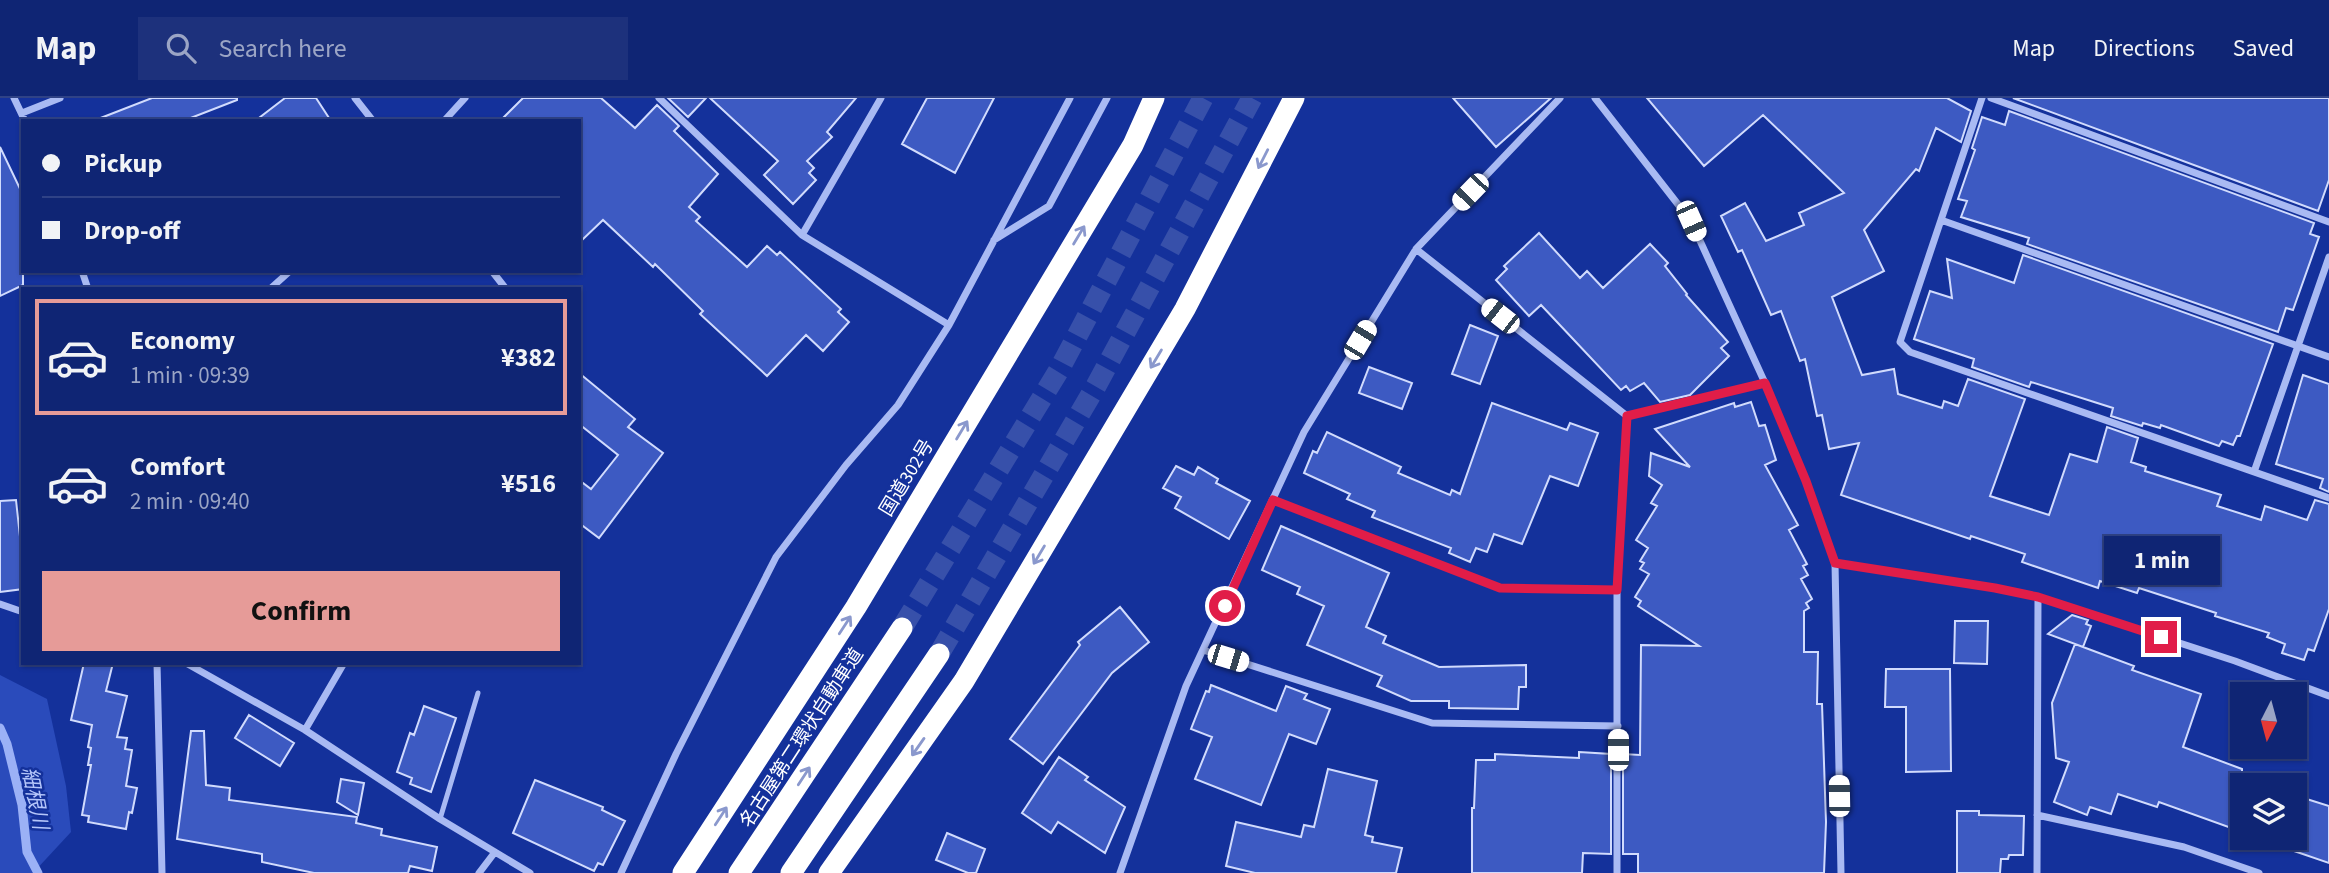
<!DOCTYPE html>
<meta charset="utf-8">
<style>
:root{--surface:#0f2574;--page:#1d317c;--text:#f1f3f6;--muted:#9ba5c5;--line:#2f4286;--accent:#e69b98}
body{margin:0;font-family:"Source Sans 3","Noto Sans JP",sans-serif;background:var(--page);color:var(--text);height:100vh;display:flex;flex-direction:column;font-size:26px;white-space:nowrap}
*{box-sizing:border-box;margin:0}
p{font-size:23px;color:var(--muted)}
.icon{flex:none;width:38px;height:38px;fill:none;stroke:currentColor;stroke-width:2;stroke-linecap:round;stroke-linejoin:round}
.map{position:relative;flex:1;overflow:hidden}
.panel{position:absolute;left:21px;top:189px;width:560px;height:378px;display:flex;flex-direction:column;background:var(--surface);border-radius:0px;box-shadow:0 2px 5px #0004,0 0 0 2px var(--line)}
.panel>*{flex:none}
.top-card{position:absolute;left:21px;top:21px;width:560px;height:154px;border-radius:0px;box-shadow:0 2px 5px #0004,0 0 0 2px var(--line);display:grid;align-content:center;height:154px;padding:0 21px;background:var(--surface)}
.needle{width:46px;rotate:186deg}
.controls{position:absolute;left:2230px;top:584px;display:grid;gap:14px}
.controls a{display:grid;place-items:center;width:77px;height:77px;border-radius:0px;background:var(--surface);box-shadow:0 2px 5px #0004,0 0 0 2px var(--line);font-size:35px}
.end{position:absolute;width:32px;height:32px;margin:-16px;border:9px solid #e11d48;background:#fff;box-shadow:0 0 0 4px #fff}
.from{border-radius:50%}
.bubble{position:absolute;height:49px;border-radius:0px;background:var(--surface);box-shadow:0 2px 5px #0004,0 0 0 2px var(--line);font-size:23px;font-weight:700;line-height:49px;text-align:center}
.car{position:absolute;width:21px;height:42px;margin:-21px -10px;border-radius:9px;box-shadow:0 0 5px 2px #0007;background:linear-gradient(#fff 24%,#345 0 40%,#fff 0 76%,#345 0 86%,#fff 0)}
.top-card b{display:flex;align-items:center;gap:24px;height:66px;font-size:26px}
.top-card b+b{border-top:2px solid var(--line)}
.top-card i{width:18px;height:18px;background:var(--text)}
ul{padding:12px 0 0;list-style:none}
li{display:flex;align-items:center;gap:21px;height:116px;margin:0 14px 10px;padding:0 7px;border:4px solid transparent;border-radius:0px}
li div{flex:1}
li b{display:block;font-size:26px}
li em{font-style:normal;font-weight:700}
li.current{border-color:var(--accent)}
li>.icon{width:63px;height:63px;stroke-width:1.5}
.cta{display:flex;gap:14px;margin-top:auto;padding:14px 21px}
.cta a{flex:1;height:80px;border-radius:0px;background:var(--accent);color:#111;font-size:28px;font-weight:700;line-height:80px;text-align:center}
header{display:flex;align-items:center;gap:42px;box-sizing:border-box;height:98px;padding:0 35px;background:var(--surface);border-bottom:2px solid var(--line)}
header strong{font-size:33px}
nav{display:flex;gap:38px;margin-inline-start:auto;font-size:24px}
.search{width:490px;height:63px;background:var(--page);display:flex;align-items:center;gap:18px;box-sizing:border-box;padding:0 24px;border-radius:0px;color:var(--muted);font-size:26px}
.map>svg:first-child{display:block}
</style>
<header>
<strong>Map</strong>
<div class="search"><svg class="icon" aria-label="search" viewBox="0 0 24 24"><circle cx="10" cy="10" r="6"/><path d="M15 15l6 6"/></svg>Search here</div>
<nav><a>Map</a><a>Directions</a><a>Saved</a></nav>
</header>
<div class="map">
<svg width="2329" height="775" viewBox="0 0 2329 775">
<rect width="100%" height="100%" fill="#14319b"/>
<!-- green -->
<path fill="#2a4bbb" d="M0,577l47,24 19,87 5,46 -38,41h-33z"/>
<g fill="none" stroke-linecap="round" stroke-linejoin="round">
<!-- stream -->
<path stroke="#9bb1f6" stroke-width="9" d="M0,630l7,16 15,61 5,47 11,21"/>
</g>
<!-- building -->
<path fill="#3d5ac2" stroke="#d1dbfd" stroke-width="2" d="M152,0h85v2l-54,21h-85v-2z
M285,0h31l15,23h-76z
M523,0h78l34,30 22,-23 22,21 -5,5 44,43 -29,33 11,10 -4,4 51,46 20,-21 10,9 3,-3 61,57 -3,3 11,10 -26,29 -17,-16 -39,41 -67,-62 3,-3 -48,-47 -2,3 -50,-47 -24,23v-122h-79z
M668,0h38l-18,19z
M710,0h146l-29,34 5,5 -25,24 7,7 -5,5 7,7 -23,24 -29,-29 14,-14z
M927,0h67l-39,75 -53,-29z
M1453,0h98l-55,49z
M1647,0h300l24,13 -10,31 -25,-14 -17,43 -3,-2 -52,61 20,41 -52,26 30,78 32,-6 4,25 44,14 2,-7 14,5 10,-27 57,20 -35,97 59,19 21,-61 27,8 10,-35 31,11 -7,24 15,5 -1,4 76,24 -4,11 44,14 4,-14 42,14 8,-20 14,4v105l-15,42 -6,-2 -4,11 -22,-7 3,-9 -18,-7 2,-4 -54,-17 1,-3 -77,-25 -2,5 -37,-12 -2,7 -76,-26 3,-8 -54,-18 -1,3 -129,-44 18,-52 -30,6 -7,-34 -5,1 -12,-57 -5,2 -19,-50 -10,4 -29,-65 -4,2 -17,-36 24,-13 21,38 38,-16 -5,-12 45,-20 -81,-78 -59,51z
M2013,0h316v82l-11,31z
M2009,13l305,112 -4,11 9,3 -26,73 -7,-2 -8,24 -251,-88 2,-6 -68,-21 6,-16 -9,-2 17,-49 -3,-2 10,-31 23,8z
M0,49l23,48v90l-23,11z
M1539,135l41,45 7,-7 16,17 47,-44 18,19 -3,3 22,28 -1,1 42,47 -7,6 8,8 -39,39 -30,7 -16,-19 -14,8 -4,-5 -5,4 -80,-85 -12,11 -33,-36 11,-11 -3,-3z
M2023,157l250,89 -33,92h-3l-4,9 -11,-4 -3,5 -58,-21 -1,3 -17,-5 -1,3 -31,-10 2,-8 -82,-26 -2,5 -57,-20 2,-8 -60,-20 16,-48 22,7 -5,-39 67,24z
M1470,227l28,11 -18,48 -28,-10z
M1369,269l43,16 -10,26 -43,-16z
M579,275l56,46 -7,8 35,26 -64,85 -20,-15v-43l12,9 27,-34 -39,-31z
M2303,277l26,9v108l-9,-4 3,-9 -47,-15z
M1751,304l8,24 6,-1 11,35 -11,5 33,60 -9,5 18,34 -4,2 5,9 -7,4 11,20 -6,4 3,5 -5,3v41h14l-1,52h5l4,118 -2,51h-186v-19h-15v-100l17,1 1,-110 58,1 -61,-40 3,-5 -6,-4 14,-23 -9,-5 4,-6 -4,-2 8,-13 -12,-8 21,-34 -6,-3 11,-18 -13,-9 2,-23 39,14 -35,-38 79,-26 1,4z
M1492,305l75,27 3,-7 28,10 -20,53 -28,-10 -28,68 -28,-10 -7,18 -11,-4 -6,14 -21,-9 2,-5 -79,-31 3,-6 -28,-12 3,-5 -46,-21 9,-22 4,2 10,-21 74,35 -3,6 52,22 2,-5 8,4z
M1176,368l18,9 4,-8 20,12 -2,4 34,18 -21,38 -54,-31 6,-11 -18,-9z
M16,402l7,64v25l-23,3v-91z
M1281,428l108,47 -23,54 20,9 -3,7 56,24 87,-2v22h-7l-1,22 -69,-1v-7h-38l-34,-15 5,-10 -75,-31 17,-39 -27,-12 3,-7 -38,-17z
M1120,509l29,35 -37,31 -69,91 -33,-25 70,-94 -2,-3z
M2072,517l16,5 -2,4 5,2 -8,21 -35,-13z
M1955,523h33l-1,43 -33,-1z
M2075,546l59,22 -2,4 69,24 -18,53 59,22v40l-8,20 -75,-27 -2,5 -39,-13 -7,20 -21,-7 -3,8 -33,-13 15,-40 -13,-4 -4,-55z
M84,565h29l-7,28 21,5 -10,41 10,1 -2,11 7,1 -6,36 11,2 -5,25 -3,-1 -3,17 -38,-7 1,-6 -7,-1 9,-50h-3l3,-17 -3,-1 4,-22 -21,-5z
M1886,571h64l1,102 -45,1v-65h-21z
M1211,587l65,26 10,-25 21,8 -3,5 26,10 -14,35 -27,-10 -28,71 -66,-26 17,-42 -21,-8 15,-38 3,1z
M424,608l32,12 -25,74 -21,-8 2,-6 -15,-6 13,-39 4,2z
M249,617l45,28 -14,23 -45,-28z
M191,633h13l2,54 24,3 -1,12 128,17 -1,6 26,6 -1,6 56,12 -5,24 -22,-5 -2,7h-94l-52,-11v-8l-85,-15z
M1579,654l32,2v100l-28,-1 -1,20h-110v-65h2l2,-48h19v-6l84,4z
M1059,659l29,20 -3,3 40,27 -20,46 -47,-31 -7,11 -29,-20z
M1328,671l49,12 -12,54 8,2 -1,5 30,6 -6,25h-141l-29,-7 10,-44 65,15 3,-12 10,2z
M341,681l23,4 -6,32 -21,-13z
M535,682l68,27 -1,3 23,11 -22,44 -5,-2 -4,8 -81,-38z
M2294,697l35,11v57l-35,-12z
M1957,713h22v4l45,1 -1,39h-14l-1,4h-7l-1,14h-43z
M947,735l38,16 -9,24h-8l-32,-13z"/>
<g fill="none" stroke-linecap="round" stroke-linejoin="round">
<!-- highway-tunnel -->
<path stroke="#3750aa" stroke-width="21" stroke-dasharray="21 10" stroke-linecap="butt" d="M902,530l157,-258 144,-272
M939,556l157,-268 156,-288"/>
<!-- lane -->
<path stroke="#a9baf3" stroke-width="5" d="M440,721l38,-126"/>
<!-- street -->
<path stroke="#a9baf3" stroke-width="7" d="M14,0l11,23
M355,0l18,23
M1595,0l96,123 74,162 41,98 29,82 6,310
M1982,0l-82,244 10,10 419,146
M1991,0l338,124
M22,15l38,-15
M444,23l21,-23
M1941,122l388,137
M802,137l79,-137
M994,142l55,-34 58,-108
M1416,151l211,167
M82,173l6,18
M492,173l14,18
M270,191l20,-18
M949,227l121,-227
M1627,318l138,-33
M2254,374l75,-215
M1273,402l227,88 117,2
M1835,465l160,25 43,9 197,64 94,35
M0,506l23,8
M1203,552l229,73 186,3
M157,565l5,210
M186,565l119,67 135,89 90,54
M305,632l39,-67
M2037,717l147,32 75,26
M479,775l16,-21
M621,775l55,-119 100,-197 70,-92 52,-60 51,-80 -147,-90 -143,-137
M1120,775l66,-187 118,-254 112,-183 144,-151
M1617,775v-283l10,-174
M2037,775l1,-276"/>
<!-- highway -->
<path stroke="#fff" stroke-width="21" d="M683,775l173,-266 277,-462 21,-47
M739,775l163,-245
M791,775l148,-219
M829,775l135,-192 221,-372 109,-211"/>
</g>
<!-- one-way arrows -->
<defs><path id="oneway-shaft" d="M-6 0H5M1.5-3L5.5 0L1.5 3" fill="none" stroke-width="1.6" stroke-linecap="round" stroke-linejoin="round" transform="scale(1.75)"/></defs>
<g stroke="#8a98cd">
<use href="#oneway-shaft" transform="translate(1263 61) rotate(117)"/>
<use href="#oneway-shaft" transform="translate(1079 137) rotate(-59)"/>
<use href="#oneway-shaft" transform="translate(1156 261) rotate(121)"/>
<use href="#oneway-shaft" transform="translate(962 332) rotate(-59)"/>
<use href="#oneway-shaft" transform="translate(1039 457) rotate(121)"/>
<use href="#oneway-shaft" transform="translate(845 527) rotate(-57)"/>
<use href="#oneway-shaft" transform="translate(918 649) rotate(125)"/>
<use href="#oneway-shaft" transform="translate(804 678) rotate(-57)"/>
<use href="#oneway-shaft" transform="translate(721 718) rotate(-57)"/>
</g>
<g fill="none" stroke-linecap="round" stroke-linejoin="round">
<!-- route -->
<path stroke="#e11d48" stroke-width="9" d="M1225,508l48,-106 227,88 117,2 10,-174 138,-33 41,98 29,82 160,25 43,9 123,40"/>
</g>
<g text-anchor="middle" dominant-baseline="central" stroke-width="5" stroke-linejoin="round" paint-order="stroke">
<!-- street labels -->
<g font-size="19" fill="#fff" stroke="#14319b">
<text transform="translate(907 380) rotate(-59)">国道302号</text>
<text transform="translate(802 640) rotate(-57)">名古屋第二環状自動車道</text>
</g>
<!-- water labels -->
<g font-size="21" font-style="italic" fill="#b5c6fa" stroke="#14319b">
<text transform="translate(35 700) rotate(79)">細根川</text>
</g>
</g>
</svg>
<div class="controls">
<a><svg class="needle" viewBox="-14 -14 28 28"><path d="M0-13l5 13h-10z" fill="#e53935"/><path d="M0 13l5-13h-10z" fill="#9ba5c5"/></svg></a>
<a><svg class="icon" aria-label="layers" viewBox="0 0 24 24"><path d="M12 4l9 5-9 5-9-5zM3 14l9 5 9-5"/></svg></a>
</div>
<i class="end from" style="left:1225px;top:508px"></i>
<i class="end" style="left:2161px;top:539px"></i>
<div class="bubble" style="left:2104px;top:438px;width:116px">1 min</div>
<i class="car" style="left:1470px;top:94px;rotate:224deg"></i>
<i class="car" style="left:1691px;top:123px;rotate:156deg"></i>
<i class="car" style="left:1500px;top:218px;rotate:308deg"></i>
<i class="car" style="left:1360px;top:242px;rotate:31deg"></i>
<i class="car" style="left:1228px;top:560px;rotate:107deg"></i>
<i class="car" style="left:1618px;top:652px;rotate:0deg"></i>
<i class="car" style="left:1839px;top:698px;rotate:359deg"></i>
<div class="top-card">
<b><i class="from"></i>Pickup</b>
<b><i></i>Drop-off</b>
</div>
<section class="panel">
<ul>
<li class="current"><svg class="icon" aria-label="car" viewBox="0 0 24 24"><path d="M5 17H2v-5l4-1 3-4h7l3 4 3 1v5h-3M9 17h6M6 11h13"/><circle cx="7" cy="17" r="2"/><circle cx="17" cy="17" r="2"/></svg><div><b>Economy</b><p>1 min · 09:39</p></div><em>¥382</em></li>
<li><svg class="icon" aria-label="car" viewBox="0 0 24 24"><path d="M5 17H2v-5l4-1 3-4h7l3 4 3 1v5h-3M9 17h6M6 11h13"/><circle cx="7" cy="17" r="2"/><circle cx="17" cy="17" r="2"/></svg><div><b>Comfort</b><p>2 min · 09:40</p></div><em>¥516</em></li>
</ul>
<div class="cta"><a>Confirm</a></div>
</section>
</div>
